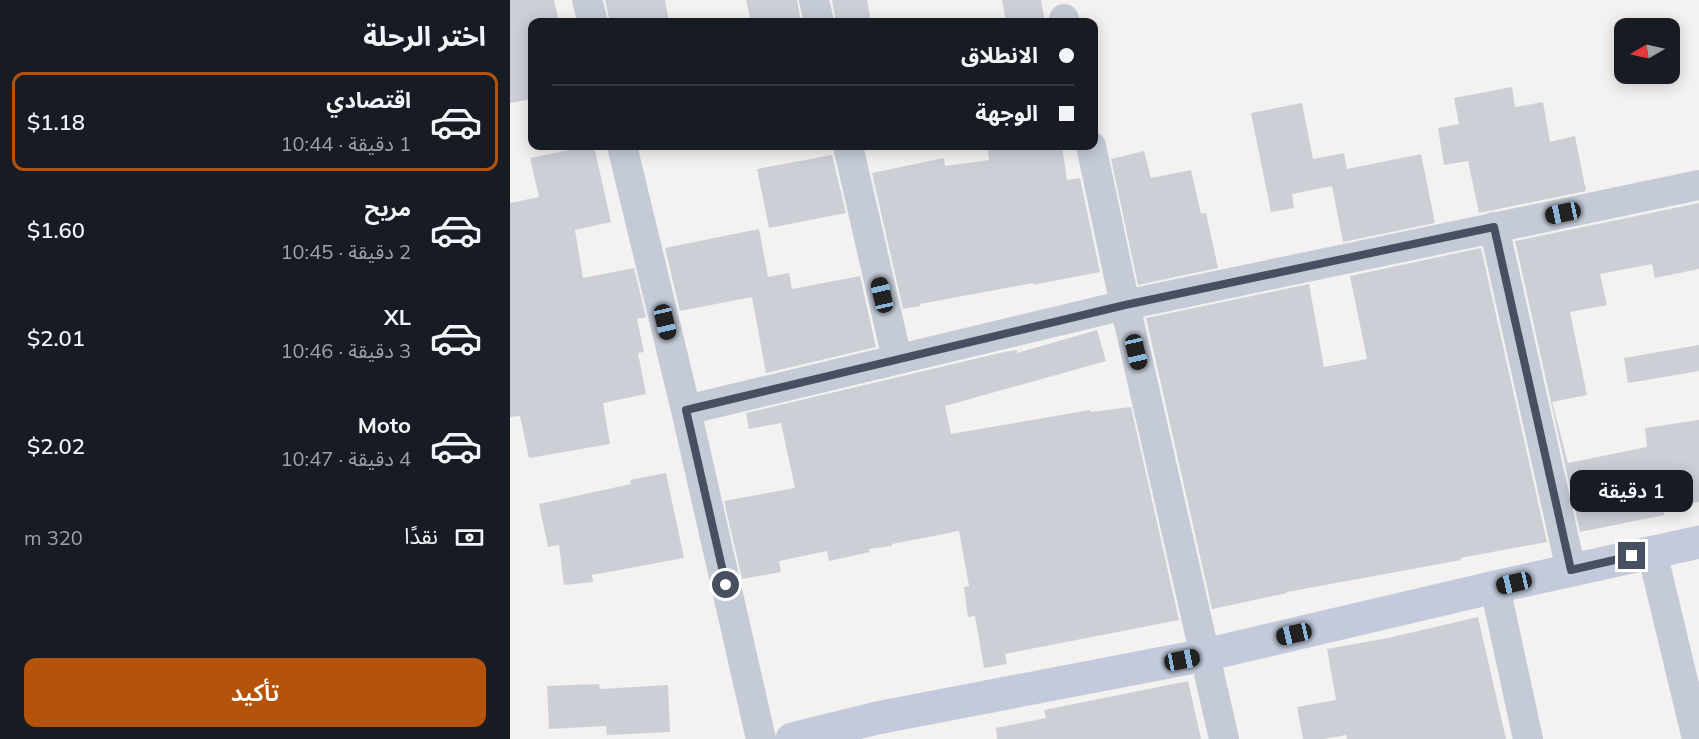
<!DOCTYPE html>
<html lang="ar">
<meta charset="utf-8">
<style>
:root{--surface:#171b24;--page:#242831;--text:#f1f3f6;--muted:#9ea1a6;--line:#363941;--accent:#b45309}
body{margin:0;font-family:Mulish,"Noto Sans Arabic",sans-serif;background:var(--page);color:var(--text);direction:rtl;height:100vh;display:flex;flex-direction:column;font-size:22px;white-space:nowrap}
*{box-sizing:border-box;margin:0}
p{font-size:20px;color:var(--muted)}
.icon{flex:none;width:33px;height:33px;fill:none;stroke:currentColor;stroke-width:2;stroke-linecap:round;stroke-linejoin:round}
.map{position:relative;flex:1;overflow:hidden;direction:ltr}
.panel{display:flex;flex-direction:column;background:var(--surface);width:510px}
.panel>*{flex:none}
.top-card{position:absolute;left:18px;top:18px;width:570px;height:132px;border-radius:12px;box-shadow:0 3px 15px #0003;direction:rtl;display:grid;align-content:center;height:132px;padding:0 24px;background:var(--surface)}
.needle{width:39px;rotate:261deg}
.buttons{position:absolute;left:1104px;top:18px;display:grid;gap:12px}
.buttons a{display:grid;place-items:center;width:66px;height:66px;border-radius:12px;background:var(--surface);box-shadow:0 3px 15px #0003;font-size:30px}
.end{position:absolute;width:27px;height:27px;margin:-14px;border:8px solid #475061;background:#fff;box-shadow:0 0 0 3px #fff}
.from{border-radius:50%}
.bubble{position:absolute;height:42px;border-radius:12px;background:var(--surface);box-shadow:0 3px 15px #0003;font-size:20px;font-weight:600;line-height:42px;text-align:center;direction:rtl}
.car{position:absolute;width:18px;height:36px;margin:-18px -9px;border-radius:8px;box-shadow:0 0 4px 2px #0007;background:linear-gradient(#222 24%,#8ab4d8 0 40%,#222 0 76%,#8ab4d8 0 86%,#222 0)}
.top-card b{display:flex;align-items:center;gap:21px;height:57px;font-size:22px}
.top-card b+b{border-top:2px solid var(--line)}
.top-card i{width:15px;height:15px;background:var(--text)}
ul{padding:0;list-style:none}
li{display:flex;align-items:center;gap:18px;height:99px;margin:0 12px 9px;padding:0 12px;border:3px solid transparent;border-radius:12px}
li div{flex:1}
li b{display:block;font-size:22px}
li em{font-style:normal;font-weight:600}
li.on{border-color:var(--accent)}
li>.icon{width:54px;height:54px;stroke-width:1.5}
h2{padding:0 24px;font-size:27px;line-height:72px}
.pay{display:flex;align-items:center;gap:15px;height:66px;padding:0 24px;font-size:22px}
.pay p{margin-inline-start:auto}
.action{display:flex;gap:12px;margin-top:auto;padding:12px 24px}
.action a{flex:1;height:69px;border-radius:12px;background:var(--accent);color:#fff;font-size:24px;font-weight:600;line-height:69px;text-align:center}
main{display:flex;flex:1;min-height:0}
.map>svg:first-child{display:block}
</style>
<main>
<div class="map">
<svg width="1189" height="739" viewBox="0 0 1189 739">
<rect width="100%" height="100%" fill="#f4f1f1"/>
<!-- building -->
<path fill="#cdcfd7" d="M0,0h44l5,22h-27v77l-22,4z
M95,0h60l4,22h-59z
M236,0h51l4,22h-50z
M322,0h35l4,22h-35z
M492,0h39l4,22h-39z
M1002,87l3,20 28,-5 7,40 25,-6 11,55 -107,22 -11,-52 -24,4 -6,-37 21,-4 -5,-26z
M792,103l11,56 31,-6 3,16 74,-15 14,69 -92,19 -11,-56 -40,8 2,14 -23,4 -20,-99z
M79,146h5l17,76 -36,8 8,48 51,-10 12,49 -9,2 7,33 -6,1 8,41 -43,9 7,41 -81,14 -9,-42 -10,1v-214l29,-6 -9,-39z
M477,146h75l5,34 13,-2 20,94 -67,13v-2l-113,21v2l-17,3 -31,-136 72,-15 1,8 44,-6z
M634,151l7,27 40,-8 10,44 5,-1 12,55 -80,17 -27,-126z
M322,155l14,58 -77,15 -12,-59z
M1189,203v66l-44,9 -3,-14 -52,10 7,31 -37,7 17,83 -35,7 16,61 79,-16 -2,-19 54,-8v82l-36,5 1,8 -84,17 -65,-291z
M249,229l9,48 21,-4 3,16 68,-13 16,71 -110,26 -14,-76 -72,14 -15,-63z
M971,248l66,294 -87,16 1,2 -54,10 -120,22v1l-75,16 -66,-291 163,-34 15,83 43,-8 -17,-83z
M587,330l9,31 -161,45 6,28 139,-24 1,2 40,-5 48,213 -174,34 2,10 -23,4 -9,-52 -7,1 -4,-30 5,-1 -10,-55 -67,13v2l-23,3 1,3 -41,9 -2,-10 -48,10 2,11 -39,7 -18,-78 71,-13 -14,-65 -32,6 -3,-16 258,-61 13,-2v3z
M1189,345v26l-71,12 -4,-25z
M156,473l18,85 -92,17 1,7 -29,3 -5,-40 -11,2 -9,-43 92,-20 -1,-4z
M968,617l28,122h-159l-1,-4 -22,4h-21l-6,-32 39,-7 -9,-51 61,-11z
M678,681l13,58h-204l-1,-11 50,-10 -2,-8z
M89,684l1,5 68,-4 2,47 -63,3 -1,-9 -57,3 -2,-43z"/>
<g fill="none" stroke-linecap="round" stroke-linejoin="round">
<!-- street -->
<path stroke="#c4cbd7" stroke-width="30" d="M77,0l6,22
M304,0l5,22
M554,19v3
M112,146l64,264 75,329
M338,146l49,213
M581,146l34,159 99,434
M984,227l77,343
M176,410l439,-105 574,-120
M1142,552l45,187
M985,587l33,152"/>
<!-- secondary -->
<path stroke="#c2cadb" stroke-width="33" d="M282,739l85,-21 328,-63 290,-68 204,-45"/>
</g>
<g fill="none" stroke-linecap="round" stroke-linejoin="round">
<!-- route -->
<path stroke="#475061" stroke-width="8" d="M216,585l-40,-175 439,-105 369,-78 77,343 61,-14"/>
</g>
</svg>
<div class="buttons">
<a><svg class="needle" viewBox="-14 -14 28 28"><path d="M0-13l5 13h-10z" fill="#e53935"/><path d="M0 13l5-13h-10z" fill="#9ea1a6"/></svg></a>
</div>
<i class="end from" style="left:216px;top:585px"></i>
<i class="end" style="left:1122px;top:556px"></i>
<div class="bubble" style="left:1060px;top:470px;width:123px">1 دقيقة</div>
<i class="car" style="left:1053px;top:213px;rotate:258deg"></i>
<i class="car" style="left:372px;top:295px;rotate:347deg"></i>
<i class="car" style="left:155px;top:322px;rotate:167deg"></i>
<i class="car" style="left:626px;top:352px;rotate:167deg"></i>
<i class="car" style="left:1004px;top:583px;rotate:257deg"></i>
<i class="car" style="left:784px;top:634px;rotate:257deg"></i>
<i class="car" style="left:672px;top:660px;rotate:79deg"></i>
<div class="top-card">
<b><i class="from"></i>الانطلاق</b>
<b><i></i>الوجهة</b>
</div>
</div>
<section class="panel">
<h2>اختر الرحلة</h2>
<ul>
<li class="on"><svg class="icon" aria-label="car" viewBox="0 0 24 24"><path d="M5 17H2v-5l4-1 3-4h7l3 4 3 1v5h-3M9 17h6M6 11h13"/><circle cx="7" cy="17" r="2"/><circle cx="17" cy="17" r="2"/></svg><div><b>اقتصادي</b><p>1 دقيقة · 10:44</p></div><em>$1.18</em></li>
<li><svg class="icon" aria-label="car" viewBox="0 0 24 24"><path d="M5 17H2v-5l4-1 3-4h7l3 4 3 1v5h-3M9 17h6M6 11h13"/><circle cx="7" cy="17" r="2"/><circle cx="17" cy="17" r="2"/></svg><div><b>مريح</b><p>2 دقيقة · 10:45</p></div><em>$1.60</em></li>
<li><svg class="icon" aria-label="car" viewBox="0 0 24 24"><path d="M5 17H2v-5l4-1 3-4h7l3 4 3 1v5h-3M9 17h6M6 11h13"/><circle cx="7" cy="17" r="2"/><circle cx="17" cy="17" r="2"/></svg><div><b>XL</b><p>3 دقيقة · 10:46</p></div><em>$2.01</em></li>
<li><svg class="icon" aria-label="car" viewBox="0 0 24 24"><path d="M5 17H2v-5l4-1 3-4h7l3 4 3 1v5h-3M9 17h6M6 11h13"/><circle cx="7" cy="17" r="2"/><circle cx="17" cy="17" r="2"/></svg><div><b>Moto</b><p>4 دقيقة · 10:47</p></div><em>$2.02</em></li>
</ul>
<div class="pay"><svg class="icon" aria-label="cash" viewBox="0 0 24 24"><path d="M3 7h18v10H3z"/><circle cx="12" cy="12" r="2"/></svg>نقدًا<p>320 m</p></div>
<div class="action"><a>تأكيد</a></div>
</section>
</main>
